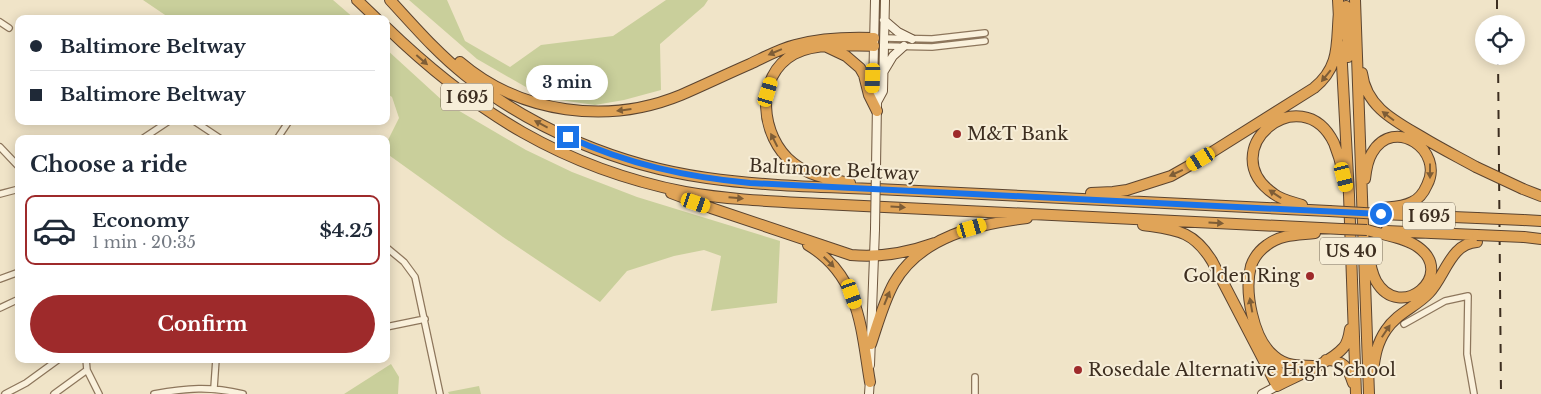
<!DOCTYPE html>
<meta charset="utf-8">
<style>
:root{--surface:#fff;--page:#f6f6f7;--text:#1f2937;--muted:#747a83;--line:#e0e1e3;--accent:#9e2a2b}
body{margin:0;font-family:"Libre Baskerville",serif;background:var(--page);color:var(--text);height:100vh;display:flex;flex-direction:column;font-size:19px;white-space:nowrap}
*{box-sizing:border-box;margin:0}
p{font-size:16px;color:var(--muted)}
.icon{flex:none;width:28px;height:28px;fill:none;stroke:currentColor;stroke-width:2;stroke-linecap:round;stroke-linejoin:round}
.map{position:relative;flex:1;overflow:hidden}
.drawer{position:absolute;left:15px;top:135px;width:375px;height:228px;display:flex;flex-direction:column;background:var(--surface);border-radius:10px;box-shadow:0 2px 12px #0003}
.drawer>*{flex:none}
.guide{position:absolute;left:15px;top:15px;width:375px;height:110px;border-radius:10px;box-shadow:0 2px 12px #0003;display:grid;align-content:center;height:110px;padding:0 15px;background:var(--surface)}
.controls{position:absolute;left:1475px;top:15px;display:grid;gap:10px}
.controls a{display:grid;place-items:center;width:50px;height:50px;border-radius:50%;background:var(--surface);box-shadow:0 2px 12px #0003;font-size:25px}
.end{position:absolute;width:22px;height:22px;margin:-11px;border:6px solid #1a73e8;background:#fff;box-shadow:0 0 0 2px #fff}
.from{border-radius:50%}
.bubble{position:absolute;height:35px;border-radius:18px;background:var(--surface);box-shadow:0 2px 12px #0003;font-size:16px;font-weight:700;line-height:35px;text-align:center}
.car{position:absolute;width:15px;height:30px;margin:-15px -8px;border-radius:6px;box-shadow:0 0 4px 1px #0007;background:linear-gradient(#f5c518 24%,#345 0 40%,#f5c518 0 76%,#345 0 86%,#f5c518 0)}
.guide b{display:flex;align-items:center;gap:18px;height:48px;font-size:19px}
.guide b+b{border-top:1px solid var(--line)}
.guide i{width:12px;height:12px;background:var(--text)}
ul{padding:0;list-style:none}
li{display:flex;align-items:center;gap:15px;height:70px;margin:0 10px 8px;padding:0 5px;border:2px solid transparent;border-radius:10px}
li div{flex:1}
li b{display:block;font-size:19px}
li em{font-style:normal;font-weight:700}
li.on{border-color:var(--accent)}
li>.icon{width:45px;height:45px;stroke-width:1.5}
h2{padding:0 15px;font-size:22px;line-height:60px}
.primary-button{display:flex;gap:10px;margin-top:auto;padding:10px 15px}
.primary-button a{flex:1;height:58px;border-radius:30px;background:var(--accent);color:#fff;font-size:20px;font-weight:700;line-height:58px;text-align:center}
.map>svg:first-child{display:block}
</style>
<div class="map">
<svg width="1541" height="394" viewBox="0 0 1541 394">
<rect width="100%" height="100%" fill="#f0e4c8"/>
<!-- green -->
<path fill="#c9cf9b" d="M143,0h190l22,19h-184z
M409,0h38l18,41 45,26 31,-22 72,-9 53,-36h42l-4,6 -44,38 1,46 -37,10 -29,5 -50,-7 -68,-39z
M386,49l58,53 82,48 46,22 65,25 143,44 -3,62 -66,8 10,-55 -17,-6 -30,6 -47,15 -27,31 -97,-65 -117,-84v-9l13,-26 -7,-21 -6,-4z
M391,364l8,13 -1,17h-54z
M479,386l2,8h-32l-1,-2z"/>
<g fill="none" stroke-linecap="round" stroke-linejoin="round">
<!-- street casing -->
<g stroke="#8d765c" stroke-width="8">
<path id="street" d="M0,22l9,6
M884,38l48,1 53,-6
M884,46l48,1 53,-6
M194,121l27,18
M142,139l27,-18
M277,139l12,-18
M0,147l19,20
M0,194l19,-5
M386,247l18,15 11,15 25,117
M0,279l19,-7
M0,308l19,-9
M1404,324l41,-23 23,-5 -1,58 7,40
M386,327l39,-8
M86,359l1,11 12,24
M214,388l2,-29
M5,394l21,-11 33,-24
M54,394l33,-24
M154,394c33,-6 56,-8 89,0
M975,394v-17"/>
</g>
<!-- secondary casing -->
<g stroke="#6f573f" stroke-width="10">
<path id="secondary" d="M875,0l-2,90 4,12 -1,66
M884,20l14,12 14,7
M884,71l9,-15 11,-10
M877,102l6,-11 2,-91
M870,365l5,-136
M869,394l1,-15
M1262,394l15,-8"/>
</g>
<!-- highway casing -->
<g stroke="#5b4430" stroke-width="12">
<path id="highway" d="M357,0l20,19
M390,0c24,26 47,53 75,75 68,55 156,91 242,103 56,8 114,9 170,11l452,22
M1338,0l1,19
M1355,0l14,394
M1346,6l2,51
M386,27c88,85 177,141 299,165 39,7 78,9 117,11l539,26
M1341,46l8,149 7,199
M827,47l19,9 14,12 4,7 5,20 8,16
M460,62c61,52 148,63 221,33 23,-10 46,-21 69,-31 15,-7 29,-15 45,-19 26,-7 52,-8 79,-7
M1362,73c4,34 33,48 60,64 18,11 36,20 54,30
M1365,179c1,-9 2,-18 7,-26 22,-38 73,-2 55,32 -3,7 -8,14 -15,17 -9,5 -20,5 -30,6
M850,183c-20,-4 -41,-7 -57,-20 -33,-26 -39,-87 1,-109 21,-11 56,-9 80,-8
M1523,189l18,7
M671,193l40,15 140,47c30,3 56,-2 84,-12
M1091,193l22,-1 14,-2 44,-14 30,-17 113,-71c27,-22 22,-45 25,-76
M1302,205c-9,-3 -20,-5 -28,-11 -62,-43 27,-118 60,-51 4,10 7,20 9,30
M1381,214l96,4
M1523,220l18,1
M1143,225c33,5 50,5 69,36l65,125c17,-9 54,-24 66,-38 5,-5 6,-12 7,-19
M1367,230c16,5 37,7 51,17 39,28 -18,76 -42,34 -4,-8 -6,-17 -7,-26
M1386,231l91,4
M1524,237l17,2
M808,245c52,31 53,84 62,137
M871,344c7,-21 13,-43 23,-61 27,-47 84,-59 133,-65
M1269,354l15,28
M1326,360c17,0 22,7 27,23
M1313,366c-14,0 -28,0 -39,-10 -21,-17 -30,-65 -23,-90 3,-9 9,-16 16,-21 14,-11 32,-10 48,-12
M1373,371c2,-15 4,-28 13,-41 11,-17 30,-23 43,-37 16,-17 22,-50 48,-51"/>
</g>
<!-- street -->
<use href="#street" stroke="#faf1dc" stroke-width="5.5"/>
<!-- secondary -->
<use href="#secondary" stroke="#faf1dc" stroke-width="8"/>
<!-- highway -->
<use href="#highway" stroke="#e0a458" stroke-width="10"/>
<!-- rail -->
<path stroke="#3d2e20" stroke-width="2" stroke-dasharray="9 9" stroke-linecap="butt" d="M1497,0v24
M1498,56l3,338"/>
<!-- secondary-bridge casing -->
<g stroke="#6f573f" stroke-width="10" stroke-linecap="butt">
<path id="secondary-bridge" d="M875,229l1,-61"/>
</g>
<!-- highway-bridge casing -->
<g stroke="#5b4430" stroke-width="12" stroke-linecap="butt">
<path id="highway-bridge" d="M1476,167l47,22
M1329,211l52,3
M1477,218l46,2
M1341,229l26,1
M1477,235l47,2"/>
</g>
<!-- secondary-bridge -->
<use href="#secondary-bridge" stroke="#faf1dc" stroke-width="8"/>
<!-- highway-bridge -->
<use href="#highway-bridge" stroke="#e0a458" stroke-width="10"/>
</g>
<!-- one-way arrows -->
<defs><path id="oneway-solid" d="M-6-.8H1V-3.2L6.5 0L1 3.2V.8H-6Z" transform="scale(1.25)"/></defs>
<g fill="#7e5d36">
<use href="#oneway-solid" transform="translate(775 52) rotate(157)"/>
<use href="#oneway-solid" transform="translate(422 60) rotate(41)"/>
<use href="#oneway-solid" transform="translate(1326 76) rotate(129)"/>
<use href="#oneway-solid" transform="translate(624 110) rotate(173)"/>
<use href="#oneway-solid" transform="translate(1388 116) rotate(-143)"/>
<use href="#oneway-solid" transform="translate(541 124) rotate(-152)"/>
<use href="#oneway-solid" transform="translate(774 140) rotate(-117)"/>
<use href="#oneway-solid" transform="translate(1430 171) rotate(90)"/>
<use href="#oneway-solid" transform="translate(1176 173) rotate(155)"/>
<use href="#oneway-solid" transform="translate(1275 194) rotate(-146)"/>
<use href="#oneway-solid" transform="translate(736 198) rotate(5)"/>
<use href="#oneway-solid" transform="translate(898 207) rotate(3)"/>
<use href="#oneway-solid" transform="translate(1216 223) rotate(3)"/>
<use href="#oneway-solid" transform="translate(829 262) rotate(45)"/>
<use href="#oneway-solid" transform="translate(887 298) rotate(-68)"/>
<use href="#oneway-solid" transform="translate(1251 305) rotate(-100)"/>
<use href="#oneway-solid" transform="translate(1386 331) rotate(-56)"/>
</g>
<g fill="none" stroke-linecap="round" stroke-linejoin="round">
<!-- route -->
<path stroke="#1a73e8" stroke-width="6" d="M568,137c60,27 118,40 182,46l631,31"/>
</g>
<!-- markers -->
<g fill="#9e2a2b" stroke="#f7eed8" stroke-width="2">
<circle cx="957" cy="134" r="5"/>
<circle cx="1310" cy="276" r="5"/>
<circle cx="1078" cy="370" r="5"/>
</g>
<g text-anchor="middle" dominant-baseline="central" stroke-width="4" stroke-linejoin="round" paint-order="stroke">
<!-- shield labels -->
<g fill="#f7eed8" stroke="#756857" stroke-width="1">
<rect x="441" y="83.5" width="52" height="27" rx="4"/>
<rect x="1403" y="202.5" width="52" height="27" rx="4"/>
<rect x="1320" y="237.5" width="62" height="27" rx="4"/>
</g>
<g font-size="16" font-weight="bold" fill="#3d2e20">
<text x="467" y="97">I 695</text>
<text x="1429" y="216">I 695</text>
<text x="1351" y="251">US 40</text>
</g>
<!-- poi labels -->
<g font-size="18" fill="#3d2e20" stroke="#f7eed8" text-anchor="start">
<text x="967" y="134">M&amp;T Bank</text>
<text x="1300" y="276" text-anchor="end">Golden Ring</text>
<text x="1088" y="370">Rosedale Alternative High School</text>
</g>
<!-- street labels -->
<g font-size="18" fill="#3d2e20" stroke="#f7eed8">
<text transform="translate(834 170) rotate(3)">Baltimore Beltway</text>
</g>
</g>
</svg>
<div class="controls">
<a><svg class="icon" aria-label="locate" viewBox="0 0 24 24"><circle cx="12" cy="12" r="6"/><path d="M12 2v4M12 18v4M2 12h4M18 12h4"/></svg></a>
</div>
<i class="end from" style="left:1381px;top:214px"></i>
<i class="end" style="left:568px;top:137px"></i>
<div class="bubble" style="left:526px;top:65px;width:82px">3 min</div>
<i class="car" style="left:873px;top:78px;rotate:182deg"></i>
<i class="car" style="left:768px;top:92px;rotate:17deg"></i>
<i class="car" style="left:1201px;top:159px;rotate:239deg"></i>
<i class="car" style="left:1344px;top:177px;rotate:166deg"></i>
<i class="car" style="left:696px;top:203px;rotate:109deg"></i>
<i class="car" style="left:972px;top:228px;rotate:74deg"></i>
<i class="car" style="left:852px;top:294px;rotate:161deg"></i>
<div class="guide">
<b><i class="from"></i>Baltimore Beltway</b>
<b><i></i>Baltimore Beltway</b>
</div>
<section class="drawer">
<h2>Choose a ride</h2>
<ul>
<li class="on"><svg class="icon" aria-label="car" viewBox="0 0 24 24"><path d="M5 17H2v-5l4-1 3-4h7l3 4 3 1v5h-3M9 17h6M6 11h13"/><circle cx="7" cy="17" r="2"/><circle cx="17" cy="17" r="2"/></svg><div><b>Economy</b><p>1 min · 20:35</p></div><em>$4.25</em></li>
</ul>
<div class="primary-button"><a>Confirm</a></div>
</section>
</div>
